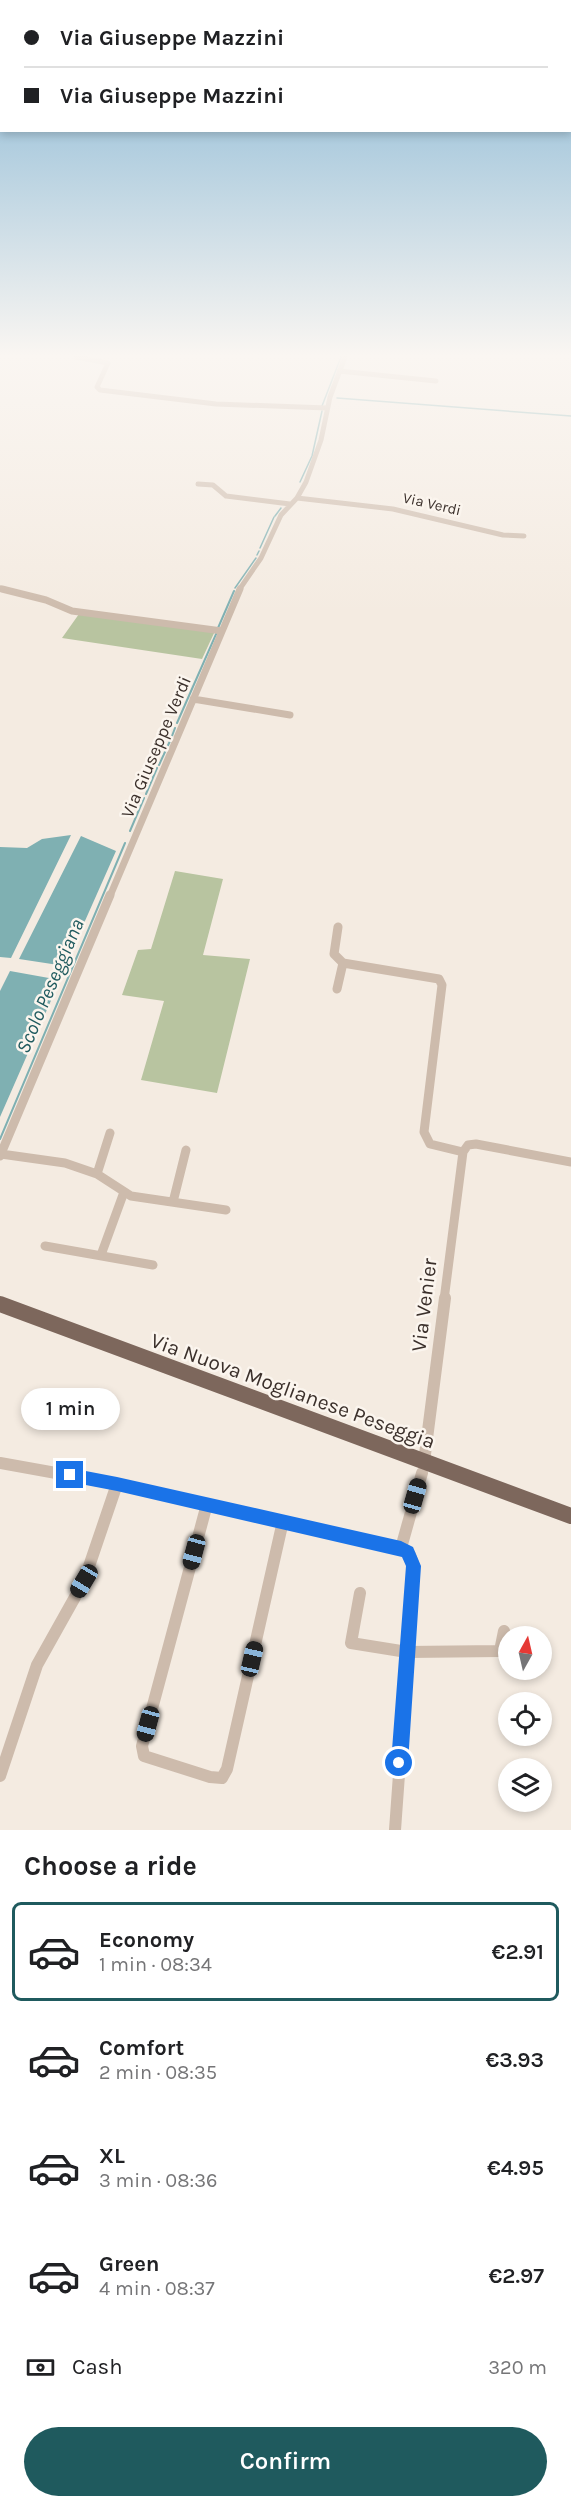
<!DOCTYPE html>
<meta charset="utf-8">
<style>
:root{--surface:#fff;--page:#f2f2f2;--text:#202124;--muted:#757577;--line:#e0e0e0;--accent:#1f5a5e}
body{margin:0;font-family:Karla,sans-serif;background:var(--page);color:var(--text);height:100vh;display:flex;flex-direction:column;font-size:22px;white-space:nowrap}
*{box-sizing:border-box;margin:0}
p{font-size:20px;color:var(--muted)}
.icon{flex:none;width:33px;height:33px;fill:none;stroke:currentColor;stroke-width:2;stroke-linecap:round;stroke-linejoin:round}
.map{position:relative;height:1830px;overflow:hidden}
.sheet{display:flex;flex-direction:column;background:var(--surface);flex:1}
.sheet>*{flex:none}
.guide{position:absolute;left:0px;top:0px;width:572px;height:132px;box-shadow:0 3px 9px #0003;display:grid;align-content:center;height:132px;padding:0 24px;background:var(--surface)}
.needle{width:39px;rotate:8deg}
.controls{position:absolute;left:498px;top:1626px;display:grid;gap:12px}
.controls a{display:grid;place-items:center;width:54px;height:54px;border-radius:50%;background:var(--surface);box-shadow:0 3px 9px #0003;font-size:30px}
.end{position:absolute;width:27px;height:27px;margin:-14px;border:8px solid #1a73e8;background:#fff;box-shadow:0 0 0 3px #fff}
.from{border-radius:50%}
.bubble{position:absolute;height:42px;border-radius:21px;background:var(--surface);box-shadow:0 3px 9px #0003;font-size:20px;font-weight:600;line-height:42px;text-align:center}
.car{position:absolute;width:18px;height:36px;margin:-18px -9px;border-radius:8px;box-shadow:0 0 4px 2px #0007;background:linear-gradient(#222 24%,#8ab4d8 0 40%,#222 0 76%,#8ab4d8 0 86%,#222 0)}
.guide b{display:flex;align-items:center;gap:21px;height:57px;font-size:22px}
.guide b+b{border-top:2px solid var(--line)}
.guide i{width:15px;height:15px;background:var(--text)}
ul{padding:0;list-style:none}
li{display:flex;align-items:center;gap:18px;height:99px;margin:0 12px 9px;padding:0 12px;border:3px solid transparent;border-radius:9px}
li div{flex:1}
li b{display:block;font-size:22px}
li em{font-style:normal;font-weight:600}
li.on{border-color:var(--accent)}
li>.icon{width:54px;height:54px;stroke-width:1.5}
h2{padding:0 24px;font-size:27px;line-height:72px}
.pay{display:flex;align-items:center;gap:15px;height:66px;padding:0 24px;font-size:22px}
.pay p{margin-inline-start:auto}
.action{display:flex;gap:12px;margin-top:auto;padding:12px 24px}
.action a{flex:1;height:69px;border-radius:36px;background:var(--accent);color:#fff;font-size:24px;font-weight:600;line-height:69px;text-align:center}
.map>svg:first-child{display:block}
</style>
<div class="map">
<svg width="571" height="1830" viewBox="0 0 571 1830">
<rect width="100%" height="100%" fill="#f4ebe1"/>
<!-- green -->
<path fill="#b8c4a0" d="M79,614l136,17 -13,28 -140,-21z
M175,871l48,8 -20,76 47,4 -33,134 -76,-13 23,-79 -42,-6 16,-45 13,-1z"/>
<!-- water -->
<path fill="#7fb0b2" d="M71,835l-60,123 -11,-1v-110l27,1 15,-9z
M81,836l35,15 -51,115 -46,-7z
M10,971l50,9 -60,137v-126z"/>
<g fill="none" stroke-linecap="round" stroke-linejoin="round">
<!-- stream-far1 -->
<path stroke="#7fb0b2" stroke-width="1.5" d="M337,398l234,18
M322,406l19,-49
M300,482l12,-26 10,-45
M275,516l6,-8
M260,548l14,-31
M257,555l2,-4
M235,588l21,-30"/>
<!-- stream -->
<path stroke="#7fb0b2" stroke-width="2" d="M218,628l16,-37
M177,723l40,-91
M172,736l3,-8
M159,765l11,-24
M146,794l11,-26
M130,831l14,-33
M0,1139l125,-296"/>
<!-- minor-far3 -->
<path stroke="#cdbbac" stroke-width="5" d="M76,357l32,6 -11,24 3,3 116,14 111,4
M339,371l97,10
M198,484l15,1 13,11 64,8
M297,498l96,11 110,26 21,1
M0,588l8,2
M239,590l22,-32 20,-43 16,-17 9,-16 15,-42 9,-43 15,-40"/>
<!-- minor-far2 -->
<path stroke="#cdbbac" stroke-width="7" d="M2,589l44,11 26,11 150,20
M193,699l97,16
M110,896l130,-307"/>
<!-- minor-far1 -->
<path stroke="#cdbbac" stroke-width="9" d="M338,927l-4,27 9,9 96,16 3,6 -18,147 6,12 33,8
M337,989l6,-26
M1,1154l64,9 32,11 34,22 95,14
M0,1156l110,-261
M97,1174l13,-41
M173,1202l13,-52
M45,1246l108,19
M101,1255l23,-63
M444,1300l19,-148 5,-7 8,-1 95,18"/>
<!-- minor -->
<path stroke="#cdbbac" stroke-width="12" d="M424,1462l21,-164
M0,1463l117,21 284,64 9,7 4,11 -19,264
M207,1504l-65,242 2,10 66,21 12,1 5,-9 56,-248
M401,1548l21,-75
M360,1593l-9,50 56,9 93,-1 4,-20
M0,1776l37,-111 47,-84 33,-97"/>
<!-- major -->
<path stroke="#7d675c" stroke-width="16" d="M0,1304l571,212"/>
</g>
<!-- sky -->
<linearGradient id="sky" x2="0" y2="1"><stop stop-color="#7eb2d2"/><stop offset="0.58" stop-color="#faf6f2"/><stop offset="1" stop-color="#faf6f2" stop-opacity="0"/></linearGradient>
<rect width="571" height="613" fill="url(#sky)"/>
<!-- route -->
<path fill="#1a73e8" d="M70,1468l47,9 284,64 12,6 8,19 -13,197 -3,6 -6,2 -5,-2 -3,-6 15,-197 -4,-9 -285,-66 -47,-9 -4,-2 -2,-5 2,-5z"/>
<g text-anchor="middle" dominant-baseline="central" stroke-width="5" stroke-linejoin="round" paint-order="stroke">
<!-- far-street labels -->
<g font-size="15" fill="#3b302b" stroke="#fbf5ee">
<text transform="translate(432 504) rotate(13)">Via Verdi</text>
</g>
<!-- street labels -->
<g font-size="18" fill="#3b302b" stroke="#fbf5ee">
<text transform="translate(156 747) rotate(-67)">Via Giuseppe Verdi</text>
</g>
<!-- water labels -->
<g font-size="20" font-style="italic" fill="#1f5a5e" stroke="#fbf5ee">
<text transform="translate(50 986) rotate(-67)">Scolo Peseggiana</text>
</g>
<!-- near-street labels -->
<g font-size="21" fill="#3b302b" stroke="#fbf5ee">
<text transform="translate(424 1305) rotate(-83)">Via Venier</text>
<text transform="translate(293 1391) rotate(20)">Via Nuova Moglianese Peseggia</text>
</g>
</g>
</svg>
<div class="controls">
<a><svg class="needle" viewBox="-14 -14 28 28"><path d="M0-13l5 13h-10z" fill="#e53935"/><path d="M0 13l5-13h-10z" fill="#757577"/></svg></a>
<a><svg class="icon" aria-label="locate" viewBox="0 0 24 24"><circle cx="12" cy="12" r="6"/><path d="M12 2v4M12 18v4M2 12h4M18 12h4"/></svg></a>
<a><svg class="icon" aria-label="layers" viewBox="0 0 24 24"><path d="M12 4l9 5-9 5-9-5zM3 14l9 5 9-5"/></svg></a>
</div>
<i class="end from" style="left:399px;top:1763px"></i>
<i class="end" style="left:70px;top:1475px"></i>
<div class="bubble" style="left:21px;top:1388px;width:99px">1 min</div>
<i class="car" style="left:415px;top:1496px;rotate:16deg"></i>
<i class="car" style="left:194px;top:1552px;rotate:195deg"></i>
<i class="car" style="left:84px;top:1581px;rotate:211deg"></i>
<i class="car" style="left:252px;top:1659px;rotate:13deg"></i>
<i class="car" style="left:148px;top:1724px;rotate:195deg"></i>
<div class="guide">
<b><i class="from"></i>Via Giuseppe Mazzini</b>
<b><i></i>Via Giuseppe Mazzini</b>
</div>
</div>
<section class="sheet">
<h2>Choose a ride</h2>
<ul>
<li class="on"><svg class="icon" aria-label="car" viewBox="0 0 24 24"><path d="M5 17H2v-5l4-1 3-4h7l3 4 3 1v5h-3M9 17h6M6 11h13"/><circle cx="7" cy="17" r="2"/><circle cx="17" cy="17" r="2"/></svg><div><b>Economy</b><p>1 min · 08:34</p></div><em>€2.91</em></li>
<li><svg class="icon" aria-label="car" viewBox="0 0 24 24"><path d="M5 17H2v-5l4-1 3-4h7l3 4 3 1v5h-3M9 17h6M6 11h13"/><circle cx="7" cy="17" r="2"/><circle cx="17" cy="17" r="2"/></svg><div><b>Comfort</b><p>2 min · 08:35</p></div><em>€3.93</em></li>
<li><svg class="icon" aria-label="car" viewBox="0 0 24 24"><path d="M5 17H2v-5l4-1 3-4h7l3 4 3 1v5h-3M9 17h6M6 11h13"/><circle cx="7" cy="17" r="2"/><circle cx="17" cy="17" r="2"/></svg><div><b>XL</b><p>3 min · 08:36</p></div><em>€4.95</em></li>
<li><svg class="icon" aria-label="car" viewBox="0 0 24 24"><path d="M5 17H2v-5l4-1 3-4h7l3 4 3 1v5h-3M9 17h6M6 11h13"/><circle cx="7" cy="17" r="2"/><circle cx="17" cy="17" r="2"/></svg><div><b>Green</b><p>4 min · 08:37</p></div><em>€2.97</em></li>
</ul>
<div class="pay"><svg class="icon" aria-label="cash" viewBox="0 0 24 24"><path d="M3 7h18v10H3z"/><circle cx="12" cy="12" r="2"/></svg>Cash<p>320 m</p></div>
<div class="action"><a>Confirm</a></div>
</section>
